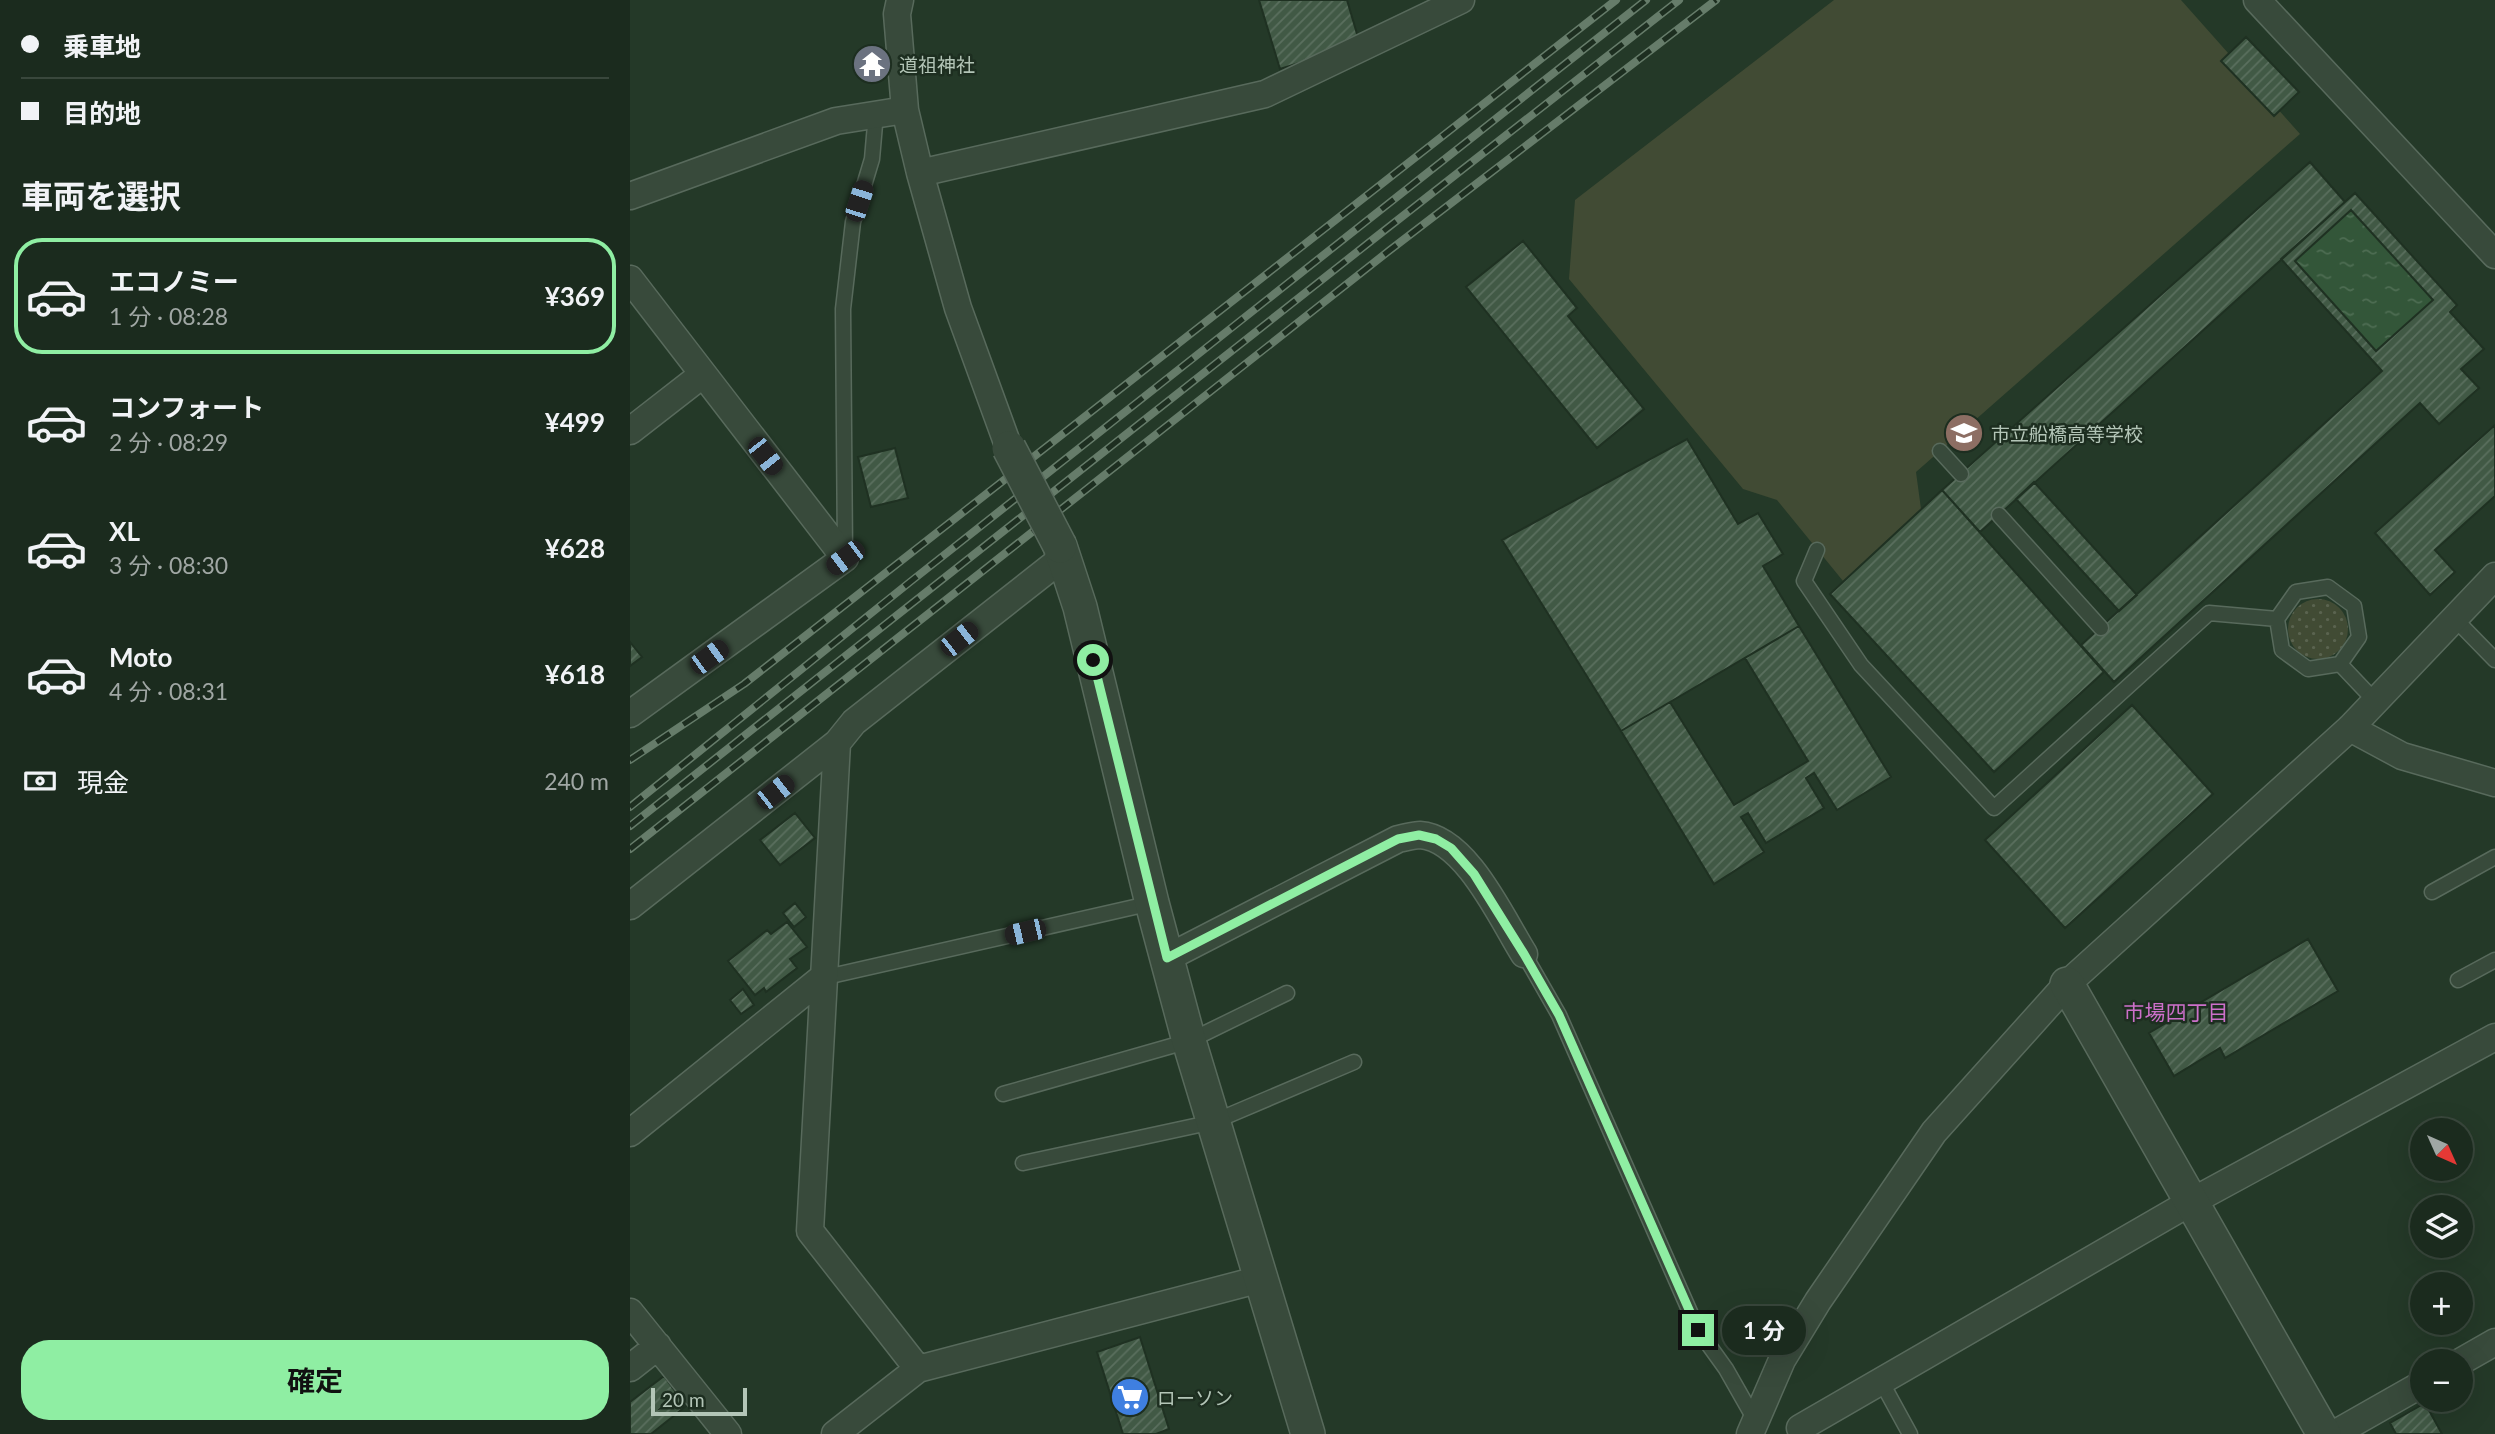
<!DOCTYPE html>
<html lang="ja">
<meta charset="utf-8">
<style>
:root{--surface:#1b2b1e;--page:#28372b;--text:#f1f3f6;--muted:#a0a7a4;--line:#39473c;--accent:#8feea3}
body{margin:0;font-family:Lato,"Noto Sans JP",sans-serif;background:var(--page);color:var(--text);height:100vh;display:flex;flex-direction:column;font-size:26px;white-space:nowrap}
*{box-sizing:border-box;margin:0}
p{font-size:23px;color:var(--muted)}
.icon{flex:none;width:38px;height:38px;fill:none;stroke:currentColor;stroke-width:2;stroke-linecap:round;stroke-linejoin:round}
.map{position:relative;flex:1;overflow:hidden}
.sheet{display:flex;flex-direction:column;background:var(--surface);width:630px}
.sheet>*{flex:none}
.guide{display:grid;align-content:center;height:154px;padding:0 21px;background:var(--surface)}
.needle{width:46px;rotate:135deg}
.fabs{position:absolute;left:1780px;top:1118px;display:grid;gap:14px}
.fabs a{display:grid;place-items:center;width:63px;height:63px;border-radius:50%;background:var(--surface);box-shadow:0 7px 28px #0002,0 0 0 2px var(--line);font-size:35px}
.scale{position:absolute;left:21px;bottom:18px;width:96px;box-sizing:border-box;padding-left:7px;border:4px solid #b3c5b7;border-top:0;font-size:19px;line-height:24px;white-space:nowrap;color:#b3c5b7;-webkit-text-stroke:5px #1d2e20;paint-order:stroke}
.end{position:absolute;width:32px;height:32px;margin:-16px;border:9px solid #8feea3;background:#111;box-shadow:0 0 0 4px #111}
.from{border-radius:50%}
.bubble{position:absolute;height:49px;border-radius:24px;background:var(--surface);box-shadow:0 7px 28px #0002,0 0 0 2px var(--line);font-size:23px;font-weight:700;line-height:49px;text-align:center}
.car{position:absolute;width:21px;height:42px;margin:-21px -10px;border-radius:9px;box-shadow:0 0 5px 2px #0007;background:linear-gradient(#222 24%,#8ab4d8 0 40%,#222 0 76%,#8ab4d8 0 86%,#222 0)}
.guide b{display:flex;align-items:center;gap:24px;height:66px;font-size:26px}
.guide b+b{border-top:2px solid var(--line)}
.guide i{width:18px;height:18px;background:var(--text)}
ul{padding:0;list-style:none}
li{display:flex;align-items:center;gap:21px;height:116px;margin:0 14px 10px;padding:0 7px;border:4px solid transparent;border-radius:28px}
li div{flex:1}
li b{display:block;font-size:26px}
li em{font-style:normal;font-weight:700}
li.selected{border-color:var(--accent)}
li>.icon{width:63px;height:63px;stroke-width:1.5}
h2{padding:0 21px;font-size:32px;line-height:84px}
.pay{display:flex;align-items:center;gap:18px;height:77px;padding:0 21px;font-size:26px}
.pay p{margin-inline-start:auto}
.action{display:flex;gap:14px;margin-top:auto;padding:14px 21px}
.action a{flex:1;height:80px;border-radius:28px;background:var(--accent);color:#111;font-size:28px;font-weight:700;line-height:80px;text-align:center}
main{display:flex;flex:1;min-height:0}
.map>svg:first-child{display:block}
</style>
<main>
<section class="sheet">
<div class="guide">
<b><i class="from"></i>乗車地</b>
<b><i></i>目的地</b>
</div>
<h2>車両を選択</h2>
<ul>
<li class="selected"><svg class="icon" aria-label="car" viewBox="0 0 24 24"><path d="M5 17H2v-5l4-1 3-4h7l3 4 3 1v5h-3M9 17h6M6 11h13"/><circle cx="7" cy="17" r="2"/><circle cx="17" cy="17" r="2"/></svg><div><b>エコノミー</b><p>1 分 · 08:28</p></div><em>¥369</em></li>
<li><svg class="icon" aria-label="car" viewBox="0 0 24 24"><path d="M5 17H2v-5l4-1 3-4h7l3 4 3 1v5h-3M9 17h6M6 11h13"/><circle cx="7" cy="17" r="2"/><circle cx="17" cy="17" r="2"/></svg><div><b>コンフォート</b><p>2 分 · 08:29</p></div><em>¥499</em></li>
<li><svg class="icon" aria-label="car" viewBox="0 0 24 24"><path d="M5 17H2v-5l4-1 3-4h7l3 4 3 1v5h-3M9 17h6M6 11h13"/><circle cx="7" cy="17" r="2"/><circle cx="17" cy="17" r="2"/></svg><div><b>XL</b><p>3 分 · 08:30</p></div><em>¥628</em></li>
<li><svg class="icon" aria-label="car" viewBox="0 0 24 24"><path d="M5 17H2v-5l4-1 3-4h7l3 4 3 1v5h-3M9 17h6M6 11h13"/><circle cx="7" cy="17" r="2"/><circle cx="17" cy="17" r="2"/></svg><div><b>Moto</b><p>4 分 · 08:31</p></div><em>¥618</em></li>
</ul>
<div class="pay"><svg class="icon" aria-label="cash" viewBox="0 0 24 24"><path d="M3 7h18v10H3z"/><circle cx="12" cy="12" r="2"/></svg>現金<p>240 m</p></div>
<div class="action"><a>確定</a></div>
</section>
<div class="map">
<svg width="1865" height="1434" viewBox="0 0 1865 1434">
<defs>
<pattern id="grass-dots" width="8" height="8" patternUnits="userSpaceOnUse" patternTransform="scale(1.75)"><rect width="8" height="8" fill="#414b34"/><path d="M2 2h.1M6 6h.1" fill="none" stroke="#5a634f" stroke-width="1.8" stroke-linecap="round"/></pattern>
<pattern id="water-ripples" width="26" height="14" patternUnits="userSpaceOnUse" patternTransform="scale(1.75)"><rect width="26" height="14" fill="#335639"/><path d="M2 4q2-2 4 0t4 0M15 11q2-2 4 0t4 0" fill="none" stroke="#4e6d53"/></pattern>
<pattern id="building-hatch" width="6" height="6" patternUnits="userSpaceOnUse" patternTransform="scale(1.75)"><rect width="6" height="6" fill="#415945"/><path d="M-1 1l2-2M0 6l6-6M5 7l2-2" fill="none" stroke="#5a6f5e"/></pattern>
</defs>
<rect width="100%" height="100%" fill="#243928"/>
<!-- grass -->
<path fill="url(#grass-dots)" d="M1658 629a30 30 0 1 1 60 0a30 30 0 1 1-60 0Z"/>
<!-- pitch -->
<path fill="#414b34" d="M1204,0h347l119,134 -384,338 5,37 -78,72 -66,-81 -34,-11 -174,-210 6,-79z"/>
<!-- water -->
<path fill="url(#water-ripples)" d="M1721,210l82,90 -57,51 -81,-90z"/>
<!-- building -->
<path fill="url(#building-hatch)" stroke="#1f3122" stroke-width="2" fill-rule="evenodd" d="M629,0h88l13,44 -80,25z
M1616,37l53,55 -25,24 -53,-55z
M236,56h18v17h-19z
M1680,162l35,40 -365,330 -38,-42z
M1725,193l102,112 -7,7 34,37 -23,20 18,19 -40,36 -19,-21 -306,279 -33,-37 301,-274 -101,-112zM1721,210l82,90 -57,51 -81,-90z
M893,241l54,67 -9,8 76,93 -47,39 -131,-161z
M1865,425v71l-60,54 20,22 -25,23 -55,-62z
M1057,439l51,85 20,-11 25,41 -20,12 36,60 -178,105 -119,-191z
M265,448l13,50 -37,9 -13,-50z
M1404,482l103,113 -18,16 -103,-112z
M1312,490l162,182 -110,100 -164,-178z
M1169,626l92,151 -54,33 -23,-37 -8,5 18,30 -58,35 -18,-30 -7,4 23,35 -50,32 -93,-153 49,-29 64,103 74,-44 -63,-103z
M0,642l12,15 -12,9z
M1502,705l81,89 -148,134 -80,-88z
M165,813l20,25 -35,27 -20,-25z
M165,903l11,14 -12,10 -11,-14z
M157,922l20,25 -17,12 7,9 -31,24 -2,-4 -9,7 -27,-34 39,-31 4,4z
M1678,939l30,52 -113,67 -5,-10 -46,28 -25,-43z
M113,989l11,16 -13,9 -11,-14z
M510,1337l29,92 -13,5h-33l-26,-82z
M34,1376l22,30 -35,28h-21v-32z
M1795,1403l17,31h-46l-6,-11z"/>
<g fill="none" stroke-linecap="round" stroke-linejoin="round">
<!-- service casing -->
<g stroke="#586a5c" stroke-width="17">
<path id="service" d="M1310,451l21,23
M1369,515l102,113
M1187,550l-13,31 57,84 133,143 215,-195 68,6
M215,553l-2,-244 10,-87 19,-63 4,-46
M1698,587l26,19 5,31 -19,27 -32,5 -26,-19 -5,-31 19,-27z
M1825,619l40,41
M1710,664l36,38
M1802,892l63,-35
M894,954l35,61 139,315 28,39 29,51
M192,978l330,-75
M1828,980l37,-20
M373,1094l186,-53 98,-48
M393,1163l190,-41 141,-60
M1251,1381l29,53"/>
</g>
<!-- minor casing -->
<g stroke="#586a5c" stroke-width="29">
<path id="minor" d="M270,0l-3,14 8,96 15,63 38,135 51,140
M1627,0l238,255
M290,173l345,-79 196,-94
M0,196l206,-75 69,-11
M0,279l215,279 -215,156
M0,431l72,-56
M1720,728l52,28 93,27
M207,743l-27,488 108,138
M0,906l207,-163 17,-21 211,-166
M537,958l231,-119c7,-1 15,-4 22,-4 46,3 82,84 104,119
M0,1133l192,-155
M0,1312l98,122
M1830,1362l35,-20
M0,1368l28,-22
M1170,1428l391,-226 304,-165
M205,1434l83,-65 343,-90
M1120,1434l32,-74 36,-59 116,-169 133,-148 283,-256 145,-152
M1704,1434l88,-50"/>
</g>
<!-- tertiary casing -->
<g stroke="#586a5c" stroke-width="36">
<path id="tertiary" d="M430,546l20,61 72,296 37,138 119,393
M1437,984l257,450"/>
</g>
<!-- service -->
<use href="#service" stroke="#384a3b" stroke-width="14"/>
<!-- minor -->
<use href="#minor" stroke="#384a3b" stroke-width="26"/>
<!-- tertiary -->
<use href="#tertiary" stroke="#384a3b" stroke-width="33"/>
<!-- rail casing -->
<g stroke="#667c6a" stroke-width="8">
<path id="rail" d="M0,760l114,-76 872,-684
M0,807l280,-225 736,-582
M0,826l746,-589 303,-237
M0,849l760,-599 326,-250"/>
</g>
<!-- rail -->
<use href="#rail" stroke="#1d2e20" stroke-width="5" stroke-dasharray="16" stroke-linecap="butt"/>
<!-- tertiary-bridge casing -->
<g stroke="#586a5c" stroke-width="36" stroke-linecap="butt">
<path id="tertiary-bridge" d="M379,448l51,98"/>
</g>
<!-- tertiary-bridge -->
<use href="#tertiary-bridge" stroke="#384a3b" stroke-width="33"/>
</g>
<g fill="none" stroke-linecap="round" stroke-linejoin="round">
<!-- route -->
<path stroke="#8feea3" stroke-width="9" d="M463,660l74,298 231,-119 21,-4 17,4 15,9 23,26 50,80 35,61 139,315"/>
</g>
<!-- icons -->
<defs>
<g id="temple-disc" transform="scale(2.0125)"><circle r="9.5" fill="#6b7280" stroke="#1d2e20"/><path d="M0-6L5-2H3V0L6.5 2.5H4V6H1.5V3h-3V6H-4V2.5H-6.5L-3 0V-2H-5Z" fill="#fff"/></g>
<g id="school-disc" transform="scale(2.0125)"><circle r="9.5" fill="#8d6e63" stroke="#1d2e20"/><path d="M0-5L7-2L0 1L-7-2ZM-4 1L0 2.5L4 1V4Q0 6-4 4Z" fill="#fff"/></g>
<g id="supermarket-disc" transform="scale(2.0125)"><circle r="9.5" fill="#3f7fe0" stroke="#1d2e20"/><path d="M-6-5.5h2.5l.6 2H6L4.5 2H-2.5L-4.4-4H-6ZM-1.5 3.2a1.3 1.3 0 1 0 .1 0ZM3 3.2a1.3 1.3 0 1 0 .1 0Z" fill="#fff"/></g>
</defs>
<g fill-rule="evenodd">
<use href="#temple-disc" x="242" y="64"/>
<use href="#school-disc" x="1334" y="433"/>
<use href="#supermarket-disc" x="500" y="1397"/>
</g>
<g text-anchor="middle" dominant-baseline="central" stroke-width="5" stroke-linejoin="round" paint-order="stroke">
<!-- poi labels -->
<g font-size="19" fill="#b3c5b7" stroke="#1d2e20" text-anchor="start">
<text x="269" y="64">道祖神社</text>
<text x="1361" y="433">市立船橋高等学校</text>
<text x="527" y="1397">ローソン</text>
</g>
<!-- neighbourhood labels -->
<g font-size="21" fill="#cd70ca" stroke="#1d2e20">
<text x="1546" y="1011">市場四丁目</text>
</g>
</g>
</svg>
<div class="fabs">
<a><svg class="needle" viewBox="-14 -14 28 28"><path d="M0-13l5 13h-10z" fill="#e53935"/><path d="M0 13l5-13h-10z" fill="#a0a7a4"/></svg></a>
<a><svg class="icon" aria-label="layers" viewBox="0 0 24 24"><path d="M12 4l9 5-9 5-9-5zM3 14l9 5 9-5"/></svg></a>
<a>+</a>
<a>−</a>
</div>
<div class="scale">20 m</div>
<i class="end from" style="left:463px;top:660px"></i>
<i class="end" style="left:1068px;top:1330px"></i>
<div class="bubble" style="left:1092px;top:1306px;width:84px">1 分</div>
<i class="car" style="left:229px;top:201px;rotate:18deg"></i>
<i class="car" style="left:135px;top:456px;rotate:142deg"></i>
<i class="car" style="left:215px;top:558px;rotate:233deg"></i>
<i class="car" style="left:329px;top:639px;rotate:52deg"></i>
<i class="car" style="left:79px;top:657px;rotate:54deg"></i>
<i class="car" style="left:145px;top:792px;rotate:52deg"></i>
<i class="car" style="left:395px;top:932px;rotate:257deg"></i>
</div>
</main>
